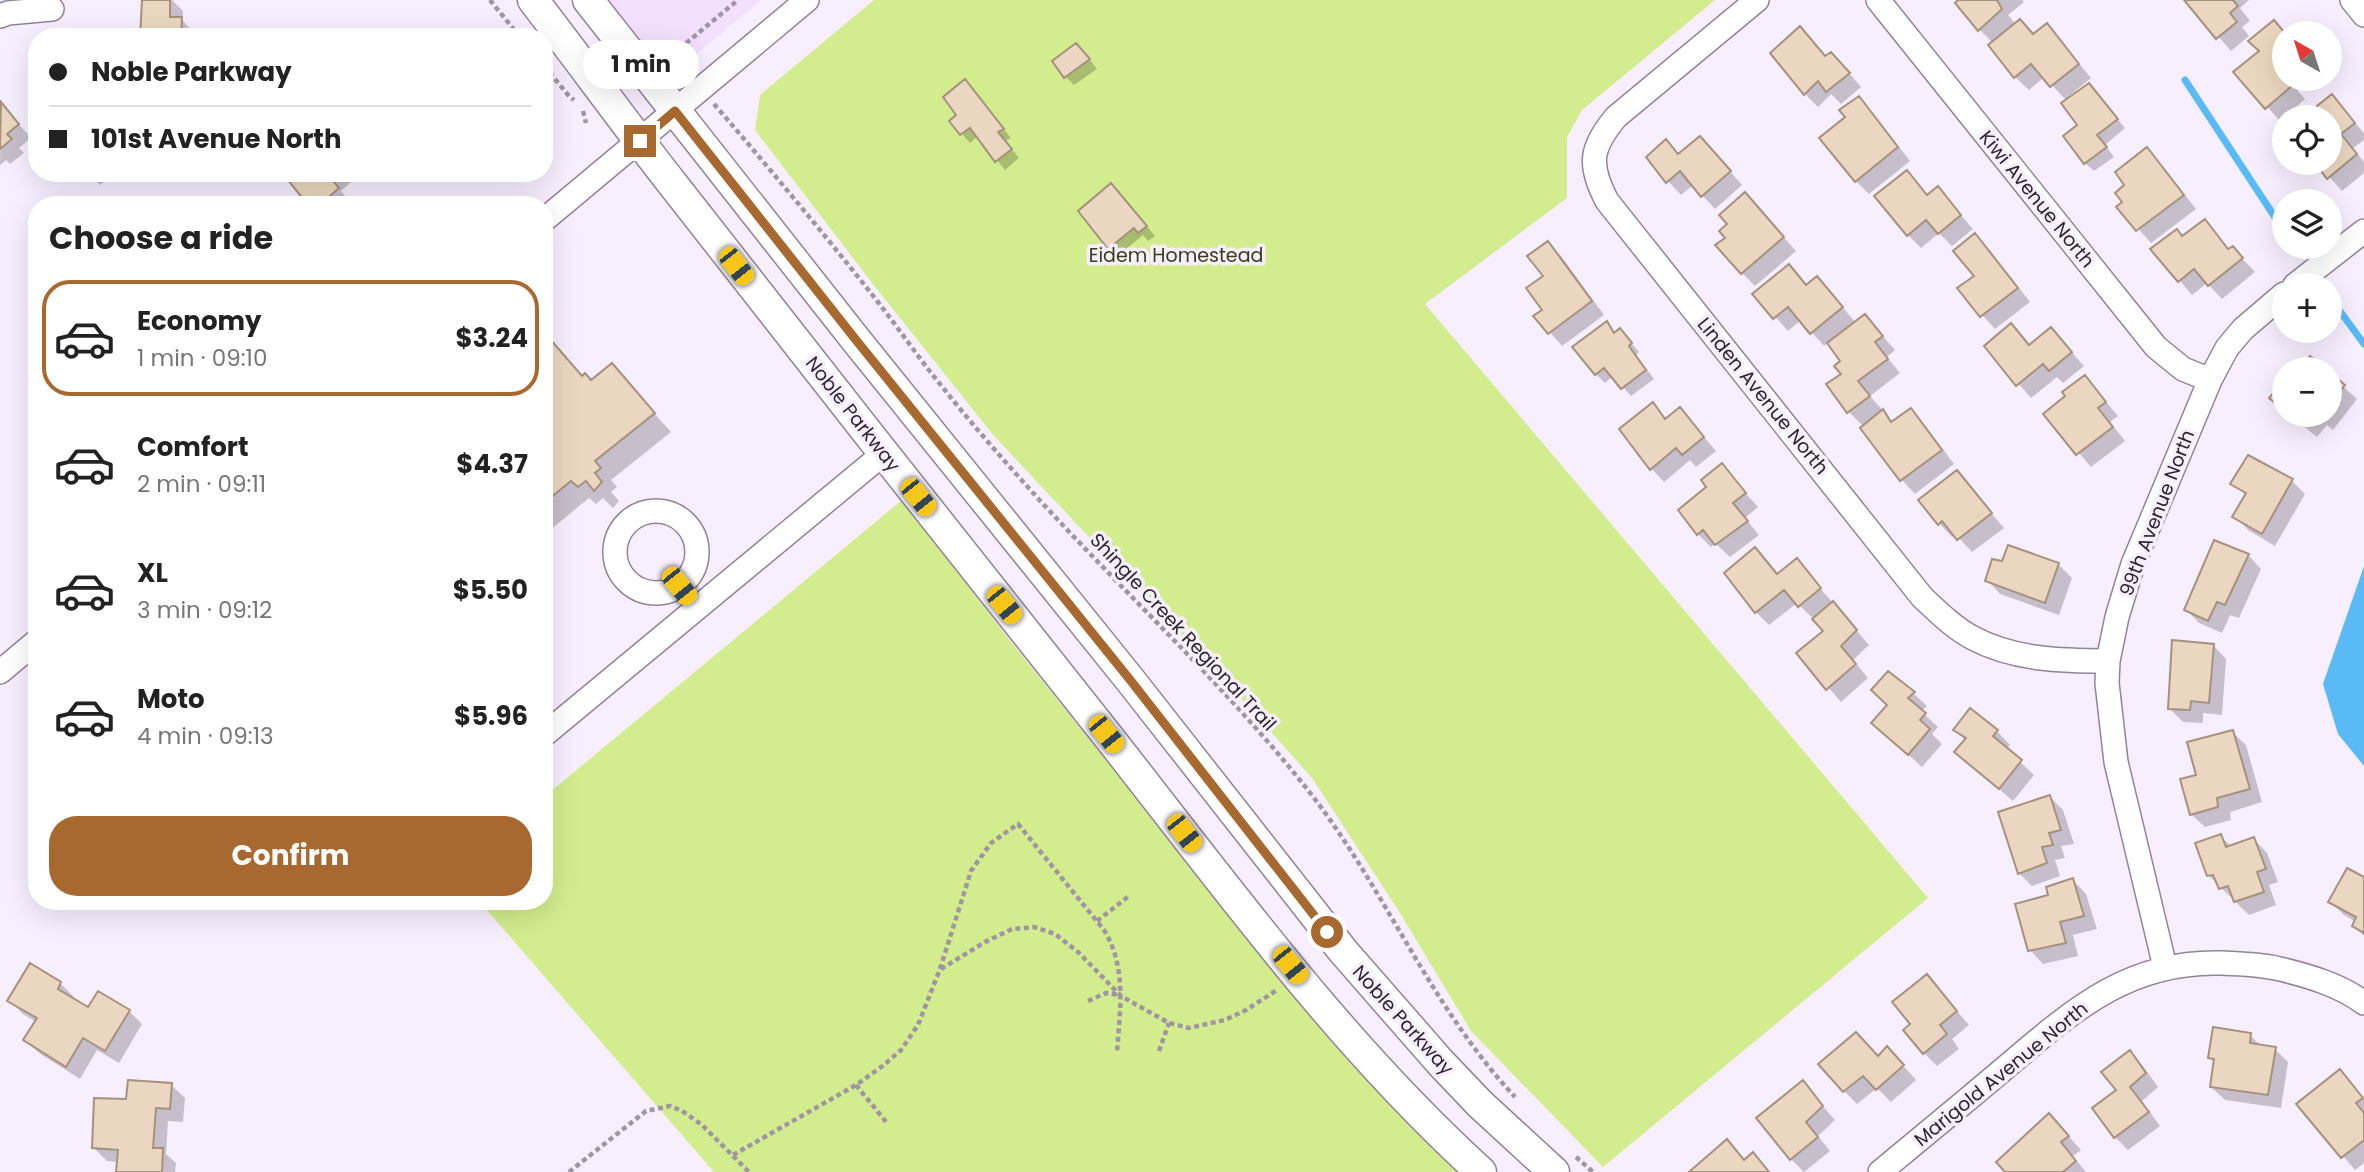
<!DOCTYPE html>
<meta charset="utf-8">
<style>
:root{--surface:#fff;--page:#f2f2f2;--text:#222;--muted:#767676;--line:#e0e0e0;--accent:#a7692f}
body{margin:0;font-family:Poppins,sans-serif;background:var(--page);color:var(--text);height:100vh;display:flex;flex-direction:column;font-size:26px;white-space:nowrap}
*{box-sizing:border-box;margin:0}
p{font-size:23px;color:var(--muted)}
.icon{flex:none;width:38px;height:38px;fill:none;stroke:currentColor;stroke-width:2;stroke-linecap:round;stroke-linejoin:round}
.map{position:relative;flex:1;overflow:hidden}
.drawer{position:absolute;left:28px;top:196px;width:525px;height:714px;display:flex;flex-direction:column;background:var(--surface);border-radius:28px;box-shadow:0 7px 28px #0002}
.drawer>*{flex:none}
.guide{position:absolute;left:28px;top:28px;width:525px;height:154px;border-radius:28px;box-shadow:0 7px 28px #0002;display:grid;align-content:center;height:154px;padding:0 21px;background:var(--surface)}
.needle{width:46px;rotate:321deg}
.fabs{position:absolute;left:2272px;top:21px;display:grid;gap:14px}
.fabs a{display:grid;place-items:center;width:70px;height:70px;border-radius:50%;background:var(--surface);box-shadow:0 7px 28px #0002;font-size:35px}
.end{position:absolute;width:32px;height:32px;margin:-16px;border:9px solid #a7692f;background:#fff;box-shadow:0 0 0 4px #fff}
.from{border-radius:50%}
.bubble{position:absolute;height:49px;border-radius:24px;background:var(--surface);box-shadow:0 7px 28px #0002;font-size:23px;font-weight:700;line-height:49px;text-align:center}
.car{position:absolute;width:21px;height:42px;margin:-21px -10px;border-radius:9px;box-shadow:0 0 5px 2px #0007;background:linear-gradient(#f5c518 24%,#345 0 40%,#f5c518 0 76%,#345 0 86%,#f5c518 0)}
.guide b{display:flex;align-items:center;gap:24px;height:66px;font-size:26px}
.guide b+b{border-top:2px solid var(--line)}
.guide i{width:18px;height:18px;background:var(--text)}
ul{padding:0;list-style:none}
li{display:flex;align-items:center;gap:21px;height:116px;margin:0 14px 10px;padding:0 7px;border:4px solid transparent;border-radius:28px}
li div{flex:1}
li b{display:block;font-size:26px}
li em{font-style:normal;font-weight:700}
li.current{border-color:var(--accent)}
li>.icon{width:63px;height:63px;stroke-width:1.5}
h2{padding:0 21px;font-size:32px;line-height:84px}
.button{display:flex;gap:14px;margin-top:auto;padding:14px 21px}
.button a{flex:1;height:80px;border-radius:28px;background:var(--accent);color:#fff;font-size:28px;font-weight:700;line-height:80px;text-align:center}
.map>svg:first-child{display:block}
</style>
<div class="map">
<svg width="2364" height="1172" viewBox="0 0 2364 1172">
<rect width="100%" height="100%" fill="#f8effe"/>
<!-- built -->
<path fill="#f3dffe" d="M601,0h160l-69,58h-29l-33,-18z"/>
<!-- green -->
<path fill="#d3ec8d" d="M874,0h841l-133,110 -15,27v61l-142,106 503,594 -325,269 -132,-136 -73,-121 -86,-132 -57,-64 -261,-278 -118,-148 -121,-158 5,-35z
M902,500l109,142 326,405 88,93 34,32h-745l-235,-271h65v-104z"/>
<!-- water -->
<path fill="#59baf6" d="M2364,566v200l-26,-32 -15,-50z"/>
<!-- shadow -->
<path fill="#0003" d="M144,0h28l11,11v10l11,12v4h-52z
M1961,0h61l2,2 -16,13 8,10 18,10 13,-10 44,53 -22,18 2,2 18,-13 36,43 -20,17 9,12 -20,14 -9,-8 -6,-38 -12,-24 -23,-24 -15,13 -14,-13 -22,-34 -14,-14z
M2187,0h62l-9,8 10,13 -8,6 7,9 -18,15z
M1800,29l26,29 18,9 17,20 -20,17 -10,-10 -13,13 -13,-13z
M2284,33v46h8l-3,2 16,18 -25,22 -44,-49z
M1085,54l12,15 -23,16 -8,-8z
M973,90l38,48 -6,3 14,17 -14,12 -27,-34 -8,7 -19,-22 7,-5z
M2332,96l32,37v7l-11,8 11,14v11l-22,18 -25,-28h12v-46h-9l-5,-7z
M1859,98l13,14 38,49 -41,33 -13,-13 -9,-64z
M1,104l30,34 -12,10 5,5 -14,11 -4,-4 -6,5z
M1666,141l13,14 34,-3 29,33 -27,24 -22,-24 -12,10 -13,-14z
M2147,150l13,13 36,46 -45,34 -32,-36 6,-5 1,-17z
M88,173h28l-16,12z
M361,173l-20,18 10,11 -3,3h-38l-25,-31z
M1907,173l21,23 9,-8 36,41 -21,17 -13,-13 -18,15 -13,-13z
M1119,194l36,42 -7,5 -5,-6 -25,21 -9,-9z
M1758,208l38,43 -41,35 -13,-13z
M2205,222l25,28 2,-2 23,24 -33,27 -15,-16 -15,12 -39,-46 30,-11z
M1975,235l13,13 42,54 -35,27 -36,-40 17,-12z
M1547,243l14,13 43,59 -42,31 -27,-30 10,-5z
M1817,278l39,45 9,-7 30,34 -8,7 13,16 -30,23 23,26 18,-12 13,14 30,40 -39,30 -13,-14 -40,-51 2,-2 -15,-15 -21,-27 15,-10 -1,-13 -13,-20 -5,4 -23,-26 -13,11 -33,-37 52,-8z
M1607,324l9,9 12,6 11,13 -3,3 18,24 -23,17 -18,-20 -8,7 -9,-9z
M2011,325l20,21 20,-17 33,37 -21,17 -6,-6 -26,21 -44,-51z
M550,341l33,36 9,5 20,-16 59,66 -60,48 6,7 -6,5 8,9 -6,7 -10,-10 -7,6 -7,-6 -45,37v-190z
M2329,374l28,25 -24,31 -6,-5 -10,12 -28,-22h40z
M2085,377l33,39 -8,6 15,19 -34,26 -45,-53 22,-17z
M1653,404l14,15 13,-10 36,42 -20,16 -6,-7 -26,22 -13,-14z
M1721,466l37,41 -13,11 14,17 -29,22 -14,-13 -5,3 -13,-13 11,-47z
M1957,473l47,55 -32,24 -17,-18 -3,3 -13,-14z
M2292,481l13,13 -30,52 -27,-16 -13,-14 11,-20 -13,-13z
M1755,550l23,25 18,-15 73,85 -16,15 15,18 -27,24 -42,-49 27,-22 -29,-28 -28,22 -13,-13z
M2248,555l13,14 -22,49 -9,-3 -8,18 -23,-10 -13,-14z
M2058,564l14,14 -13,37 -59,-21 -13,-14z
M2213,645l13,14 -4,56 -19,-2v10l-20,-1 -13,-13z
M1913,693l14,13 -6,5 17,16 -6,7 10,10 -20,23 -49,-44z
M1955,730l42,1 13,14 -4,4 28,26 -21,26 -57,-49 10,-11z
M2232,732l14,13 16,57 -32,10 1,8 -26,7 -14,-13 7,-37z
M2050,797l13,13 11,34 -13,2 4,12 -10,2 5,16 -28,10 -13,-13z
M2220,836l12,11 22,-8 13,14 11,29 -9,3 7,20 -27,10 -41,-40z
M2364,879v57l-10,-10 2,-4 -12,-7 -13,-13z
M2073,880l13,14 11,35 -24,6 5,21 -35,8 -13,-14 20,-54z
M1927,976l42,49 -17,14 7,10 -22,17 -13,-13 -12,-28z
M60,983l14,14 -2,3 16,10 41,1 13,13 -23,39 -22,-13 -17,29 -41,-26 -13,-13 10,-18 -13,-8 -13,-13z
M2250,1035l12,12 13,2 13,13 -7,46 -56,-8 -14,-13 4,-24 -6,-5z
M2130,1053l13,13 15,21 -16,14 18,25 -32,24 -13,-13 -21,-29 24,-17z
M1878,1058l22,4 16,18 -25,22 -14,-14 -20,16 -13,-13z
M2340,1071l24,27v65l-9,7 -56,-66z
M1802,1083l33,37 -17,16 12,15 -26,21 -13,-13z
M171,1085l14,13 -2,24 -15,-1 -2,33 10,9 -1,9h-57l1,-10 -12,-1 -14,-14 34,-46z
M2062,1129l19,21 -8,6 13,16h-79z"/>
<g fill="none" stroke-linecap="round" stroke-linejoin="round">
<!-- stream -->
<path stroke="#59baf6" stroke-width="7" d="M2185,80l99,151
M2331,299l33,45"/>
</g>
<!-- building -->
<path fill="#ebd7c1" stroke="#a5927e" stroke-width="2" d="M142,0h28v17h12l-1,20h-41z
M1958,0h39l5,9 -24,22 -23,-28z
M2184,0h49l5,6 -8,7 7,9 -21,17z
M2020,19l13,15 14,-11 32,41 -29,23 -19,-23 -17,14 -26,-33z
M2274,20l11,13 -1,29 -7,5 7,7v5h4l5,6 -28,24 -32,-37 26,-21 -11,-10z
M1800,26l25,30 6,-4 19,21 -24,19 -8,-11 -14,14 -34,-42z
M1076,43l14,16 -26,19 -12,-17z
M965,79l39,50 -6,3 14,17 -17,13 -25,-34 -10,7 -11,-14 7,-6 -13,-18z
M2089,83l29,36 -21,16 10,12 -23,17 -21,-28 14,-11 -16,-22z
M2332,94l23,29 -14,11 16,20 -30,25 -12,-16h14v-46h-11l-6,-7z
M1859,96l39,51 -43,35 -36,-44 26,-21 -6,-7z
M1,102l18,22 -12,10 5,5 -12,10z
M1700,136l31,35 -30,26 -21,-26 -14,12 -20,-26 20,-18 12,15z
M2147,147l37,48 -48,36 -20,-24 6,-5 -7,-9 9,-8 -9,-13z
M1907,170l20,25 11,-9 23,29 -23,19 -12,-14 -19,16 -33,-40z
M333,173l-4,3 10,12 -19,17h-12l-25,-31z
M1111,183l36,43 -9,7 -4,-5 -26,21 -30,-38z
M1745,192l39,45 -43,37 -26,-29 10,-7 -6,-7 8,-7 -8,-9z
M2205,219l23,30 5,-3 10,12 -35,28 -14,-17 -16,13 -28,-33 27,-20 5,7z
M1975,233l43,55 -38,29 -23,-29 17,-12 -21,-25z
M1548,241l44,60 -44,33 -15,-18 9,-6 -16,-22 17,-12 -16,-20z
M1789,264l17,21 11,-9 26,31 -33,27 -22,-27 -15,12 -21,-25z
M1865,314l18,22 -8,6 13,17 -30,22 12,15 -23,17 -21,-29 15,-10 -7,-8 6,-5 -13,-18z
M1607,321l7,12 6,-5 12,15 -3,3 17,24 -25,19 -17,-21 -9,7 -23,-28z
M2011,323l18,22 22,-18 21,25 -23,19 -6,-7 -27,22 -32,-40z
M550,339l32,37 3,-3 6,7 21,-17 43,50 -60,48 6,7 -6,5 7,9 -8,9 -8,-10 -8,6 -7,-6 -27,22v-160z
M2310,356l17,13h-27z
M2329,371l16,14 -16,20z
M2085,375l21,27 -8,6 15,19 -37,28 -33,-41 22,-18 -3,-4z
M2284,380v30l-15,-12z
M1653,402l12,17 15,-12 24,30 -22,18 -6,-7 -26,22 -31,-41z
M1911,408l31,42 -42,31 -40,-53 23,-19 8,13z
M2248,455l45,24 -31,55 -30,-17 14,-24 -16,-9z
M1722,463l24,30 -13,10 15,18 -33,24 -12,-15 -6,5 -19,-25 28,-23 -5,-7z
M1957,470l35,43 -35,27 -15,-19 -4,4 -20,-25z
M2214,540l35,14 -24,51 -8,-3 -9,19 -24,-11z
M2008,545l51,18 -14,40 -60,-22 7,-22 10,2z
M1755,547l22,27 20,-16 24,30 -23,19 -14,-17 -29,23 -31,-40z
M1833,601l24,29 -16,16 15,18 -30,26 -30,-37 27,-22 -11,-12z
M2172,640l42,4 -5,59 -18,-2 -1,9 -22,-1z
M1888,671l27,21 -7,6 18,15 -6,7 10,9 -22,26 -37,-32 16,-18 -16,-15z
M1970,708l28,22 -5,6 29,24 -23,29 -45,-37 12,-14 -13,-8z
M2233,730l17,59 -33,9 1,9 -28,8 -10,-36 16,-4 -9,-33z
M2050,795l11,35 -12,3 4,12 -11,2 5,16 -29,11 -20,-62z
M2221,834l5,13 28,-10 12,32 -9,3 7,20 -30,10 -6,-16 -9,3 -6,-14 -6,1 -12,-33z
M2347,868l17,9v56l-12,-7 4,-9 -28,-15z
M2073,878l11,38 -24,6 6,21 -38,8 -13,-47 33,-9 -2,-8z
M30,963l31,19 -3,7 30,18 10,-16 32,19 -25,41 -22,-13 -17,29 -43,-27 14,-22 -30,-17z
M1927,974l30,37 -17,14 7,9 -24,20 -20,-24 7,-6 -18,-22z
M2213,1027l38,6 -1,10 26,4 -8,48 -58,-8 4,-28 -6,-1z
M1856,1032l22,24 9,-10 17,19 -28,25 -13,-14 -20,16 -25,-28z
M2130,1050l16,23 -16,14 19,25 -35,26 -22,-30 24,-18 -15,-18z
M2340,1069l23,29 -7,5 8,10v27l-23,18 -45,-54z
M128,1080l44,3 -2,26 -14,-1 -3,40h10l-1,24h-46l2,-22 -26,-2 2,-50 32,1z
M1803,1080l20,26 -17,16 12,15 -28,23 -34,-42z
M2049,1113l20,23 -8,6 15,19 -13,11h-58l-9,-10z
M1727,1139l17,21 9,-8 16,20h-80z"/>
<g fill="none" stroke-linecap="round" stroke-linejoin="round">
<!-- minor casing -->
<g stroke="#92839a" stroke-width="26">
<path id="minor" d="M1757,0l-141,117c-26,31 -28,48 -9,84l315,396c16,15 32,31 51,41 41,22 90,23 135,23
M1878,0l278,347 27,22 27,11
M2352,0l12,15
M0,16l8,-3 44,-4
M544,220l263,-220
M2295,285l69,-54
M615 552a41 41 0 1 1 82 0a41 41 0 1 1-82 0Z
M0,672l37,-31
M544,735l339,-281
M2165,967l-49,-205 -9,-79 1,-22 9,-44 16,-53 77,-184 17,-32 16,-19 41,-35
M1880,1172c40,-33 80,-66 119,-99 70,-59 126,-113 223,-110 20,1 39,1 58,6 29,7 60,16 84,34"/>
</g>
<!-- major casing -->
<g stroke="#92839a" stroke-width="33">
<path id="major" d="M533,0c48,62 94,126 142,187 143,184 287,365 432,548 118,150 232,308 374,437
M588,0l268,340 275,341 212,270 97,111 40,42 74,68"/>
</g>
<!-- path -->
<path stroke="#9e96a3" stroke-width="4.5" stroke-dasharray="5 3.5" stroke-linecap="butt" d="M490,0l30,37
M661,49l12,5 15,19
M673,54l65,-54
M544,66l25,30 5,4
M714,104c56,65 111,131 164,198 21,27 40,55 62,82 22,28 46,56 70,83 96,110 206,207 297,322 77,97 122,216 208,308
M583,111l3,12
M1097,921l32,-25
M941,969l44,-27 27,-13 22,-2 21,7 23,18 43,44 48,27 20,5 36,-8 21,-10 31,-20
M1088,1001l18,-8 15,2
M1159,1051l10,-28
M856,1085l31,38
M733,1155l123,-70 28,-20 17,-15 17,-25 22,-56 31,-98 20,-28 27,-19 86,106c23,37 16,80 13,122
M1576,1157l17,15
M569,1172l77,-61 24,-5 12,5 19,13 48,48"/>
<!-- minor -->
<use href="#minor" stroke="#fff" stroke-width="23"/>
<!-- major -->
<use href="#major" stroke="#fff" stroke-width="30"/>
</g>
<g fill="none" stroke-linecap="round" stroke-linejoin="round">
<!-- route -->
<path stroke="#a7692f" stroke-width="9" d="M640,141l35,-30 181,229 275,341 196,251"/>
</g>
<g text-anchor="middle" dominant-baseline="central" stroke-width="7" stroke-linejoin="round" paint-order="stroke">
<!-- street labels -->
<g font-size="19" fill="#2b252e" stroke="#f8effe">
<text transform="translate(2037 199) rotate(51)">Kiwi Avenue North</text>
<text transform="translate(1763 396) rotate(51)">Linden Avenue North</text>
<text transform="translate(853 414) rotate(52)">Noble Parkway</text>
<text transform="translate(2157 513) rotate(-69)">99th Avenue North</text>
<text transform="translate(1183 632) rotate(47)">Shingle Creek Regional Trail</text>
<text transform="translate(1403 1020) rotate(48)">Noble Parkway</text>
<text transform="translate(2001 1074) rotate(-39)">Marigold Avenue North</text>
</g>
<!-- park labels -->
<g font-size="19" fill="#353e16" stroke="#f8effe">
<text x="1176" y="255">Eidem Homestead</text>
</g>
</g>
</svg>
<div class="fabs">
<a><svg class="needle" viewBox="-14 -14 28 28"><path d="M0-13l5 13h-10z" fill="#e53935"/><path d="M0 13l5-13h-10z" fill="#767676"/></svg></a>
<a><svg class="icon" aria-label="locate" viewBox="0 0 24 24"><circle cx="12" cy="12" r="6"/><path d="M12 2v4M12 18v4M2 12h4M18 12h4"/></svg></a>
<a><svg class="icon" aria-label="layers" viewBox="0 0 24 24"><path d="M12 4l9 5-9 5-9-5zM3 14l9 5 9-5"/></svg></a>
<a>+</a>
<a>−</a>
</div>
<i class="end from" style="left:1327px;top:932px"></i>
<i class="end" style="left:640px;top:141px"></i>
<div class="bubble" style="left:583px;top:40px;width:116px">1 min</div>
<i class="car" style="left:736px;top:266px;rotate:142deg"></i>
<i class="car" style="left:918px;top:497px;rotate:141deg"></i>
<i class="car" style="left:679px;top:586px;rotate:141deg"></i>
<i class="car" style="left:1004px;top:605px;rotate:141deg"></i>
<i class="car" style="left:1106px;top:734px;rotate:141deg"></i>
<i class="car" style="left:1184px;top:833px;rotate:142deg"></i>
<i class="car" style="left:1290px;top:965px;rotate:141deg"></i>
<div class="guide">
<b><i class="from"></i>Noble Parkway</b>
<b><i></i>101st Avenue North</b>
</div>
<section class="drawer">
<h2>Choose a ride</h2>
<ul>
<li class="current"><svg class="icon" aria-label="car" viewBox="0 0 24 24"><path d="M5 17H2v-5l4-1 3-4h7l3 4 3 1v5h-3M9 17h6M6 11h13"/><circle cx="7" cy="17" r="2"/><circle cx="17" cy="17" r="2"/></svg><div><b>Economy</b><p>1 min · 09:10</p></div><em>$3.24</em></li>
<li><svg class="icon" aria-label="car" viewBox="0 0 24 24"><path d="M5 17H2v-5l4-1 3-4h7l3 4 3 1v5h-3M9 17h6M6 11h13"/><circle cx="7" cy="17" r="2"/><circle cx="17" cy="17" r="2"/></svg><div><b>Comfort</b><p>2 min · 09:11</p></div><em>$4.37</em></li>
<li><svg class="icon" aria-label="car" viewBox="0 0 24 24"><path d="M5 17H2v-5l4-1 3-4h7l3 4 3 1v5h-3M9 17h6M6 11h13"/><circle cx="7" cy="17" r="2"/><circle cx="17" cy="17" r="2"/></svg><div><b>XL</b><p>3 min · 09:12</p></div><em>$5.50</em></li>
<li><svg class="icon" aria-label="car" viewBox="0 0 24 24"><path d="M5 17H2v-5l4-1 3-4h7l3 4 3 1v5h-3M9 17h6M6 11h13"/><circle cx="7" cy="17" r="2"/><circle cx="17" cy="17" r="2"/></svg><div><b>Moto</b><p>4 min · 09:13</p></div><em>$5.96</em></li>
</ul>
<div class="button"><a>Confirm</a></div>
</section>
</div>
